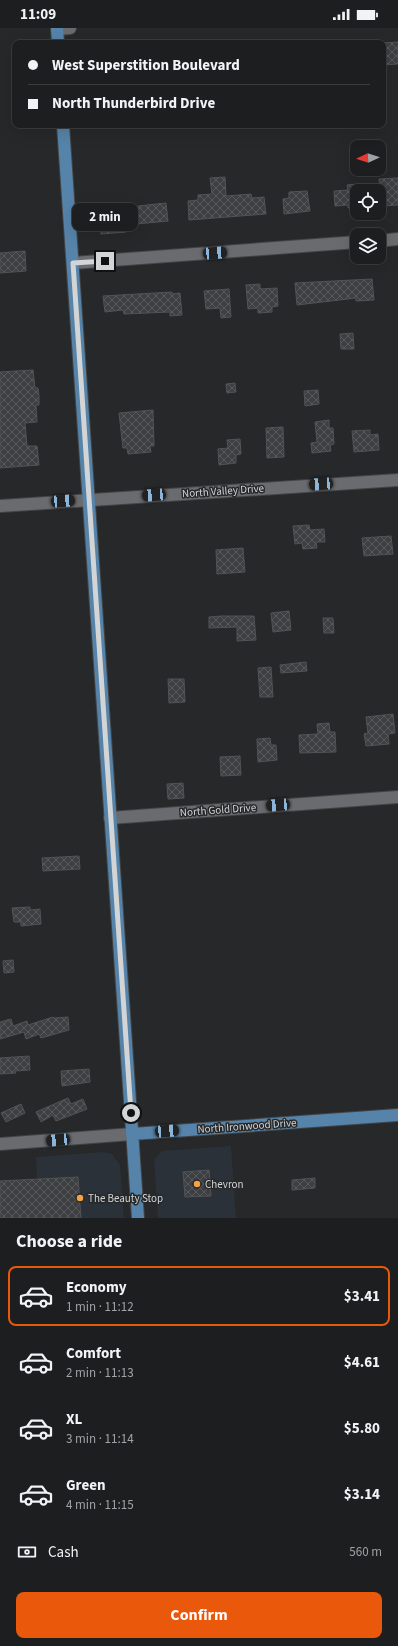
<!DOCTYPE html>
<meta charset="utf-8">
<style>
:root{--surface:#1c1e20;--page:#252729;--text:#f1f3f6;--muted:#a0a2a5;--line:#3a3c3e;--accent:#ea580c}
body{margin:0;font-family:"Source Sans 3",sans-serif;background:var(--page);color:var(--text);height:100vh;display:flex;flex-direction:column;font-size:15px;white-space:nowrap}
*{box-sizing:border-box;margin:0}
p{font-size:13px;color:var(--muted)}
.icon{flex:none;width:22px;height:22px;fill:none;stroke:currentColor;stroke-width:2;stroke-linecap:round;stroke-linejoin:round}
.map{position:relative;height:1190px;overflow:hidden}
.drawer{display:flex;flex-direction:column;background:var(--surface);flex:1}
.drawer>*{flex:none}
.banner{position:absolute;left:12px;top:12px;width:374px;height:88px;border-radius:8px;box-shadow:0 4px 16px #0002,0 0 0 1px var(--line);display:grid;align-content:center;height:88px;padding:0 16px;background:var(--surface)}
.needle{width:26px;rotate:266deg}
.tools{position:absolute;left:350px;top:112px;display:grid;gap:8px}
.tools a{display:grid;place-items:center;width:36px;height:36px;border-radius:8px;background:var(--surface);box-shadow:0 4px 16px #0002,0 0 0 1px var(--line);font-size:20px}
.end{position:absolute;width:18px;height:18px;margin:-9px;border:5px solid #d2d4d5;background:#111;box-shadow:0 0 0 2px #111}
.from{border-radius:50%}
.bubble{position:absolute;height:28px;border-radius:8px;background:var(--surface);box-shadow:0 4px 16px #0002,0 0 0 1px var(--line);font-size:13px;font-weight:700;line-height:28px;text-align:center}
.car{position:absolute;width:12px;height:24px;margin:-12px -6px;border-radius:5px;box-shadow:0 0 3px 1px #0007;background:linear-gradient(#222 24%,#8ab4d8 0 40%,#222 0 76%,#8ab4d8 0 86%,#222 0)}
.banner b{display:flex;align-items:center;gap:14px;height:38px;font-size:15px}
.banner b+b{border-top:1px solid var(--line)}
.banner i{width:10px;height:10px;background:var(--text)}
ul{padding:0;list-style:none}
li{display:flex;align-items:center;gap:12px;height:60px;margin:0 8px 6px;padding:0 8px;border:2px solid transparent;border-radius:8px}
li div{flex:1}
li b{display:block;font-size:15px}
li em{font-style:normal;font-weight:700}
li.current{border-color:var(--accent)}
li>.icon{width:36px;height:36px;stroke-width:1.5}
h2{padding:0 16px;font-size:18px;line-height:48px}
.pay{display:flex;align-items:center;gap:10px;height:44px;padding:0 16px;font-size:15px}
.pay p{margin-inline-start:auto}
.button{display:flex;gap:8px;margin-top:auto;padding:8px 16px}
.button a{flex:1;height:46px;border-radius:8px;background:var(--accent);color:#fff;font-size:16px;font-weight:700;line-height:46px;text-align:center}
.status{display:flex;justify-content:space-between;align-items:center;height:28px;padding:0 20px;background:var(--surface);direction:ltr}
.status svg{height:11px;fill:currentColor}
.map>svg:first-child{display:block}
</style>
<div class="status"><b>11:09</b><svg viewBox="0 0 49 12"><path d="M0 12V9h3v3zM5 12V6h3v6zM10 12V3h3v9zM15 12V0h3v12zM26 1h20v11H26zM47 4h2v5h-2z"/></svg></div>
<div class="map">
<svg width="398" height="1190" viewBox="0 0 398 1190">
<defs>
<pattern id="building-cross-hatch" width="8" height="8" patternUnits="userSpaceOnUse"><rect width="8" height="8" fill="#3d3f42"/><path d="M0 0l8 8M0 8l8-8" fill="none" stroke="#585a5c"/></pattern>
</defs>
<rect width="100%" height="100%" fill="#26282a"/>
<!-- built -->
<path fill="#2a3138" d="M231,1118l5,72h-78l-4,-58 8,-9z
M103,1124l9,2 8,11 4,53h-68l-14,-40h-5l-1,-21z"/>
<!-- building -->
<path fill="url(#building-cross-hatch)" stroke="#515356" d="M398,14v22l-15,1v-22z
M225,149l1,19 25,-2 1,4 12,-1 2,17 -77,6 -1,-19 10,-1v-5l14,-1 -2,-16z
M398,150v27l-17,1 -2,-27z
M357,156v23l-9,1v-3l-13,1 -1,-15 14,-1 -1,-5z
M307,163l3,20 -26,3 -1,-15 6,-1v-6z
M166,175l2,18 -42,4v7l-25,2 -1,-16 39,-3 -1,-9z
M25,223l1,20 -26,2v-20z
M372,251l2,21 -18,1v-3l-59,7 -2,-22z
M260,256v5l17,-1 1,18 -6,1v5l-14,1v-5l-10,1 -2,-24z
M229,261l2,28 -10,1 -1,-10 -14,1 -2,-18z
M172,264v2l8,-1 2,22 -12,1v-4l-46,2 -1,-4 -18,2 -2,-16z
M353,305l1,16h-13l-1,-15z
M33,342l2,18h3l1,8v9h-3l1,17 -12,1 2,23h10l2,19 -39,3v-96z
M235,355l1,9 -9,1 -1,-9z
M318,362l1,14 -14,2 -1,-15z
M153,382l1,36h-4l1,6 -23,2 -1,-6h-4l-4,-35z
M329,392v8h4l1,16 -4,1 1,6 -19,2 -1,-10 6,-1 -2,-20z
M283,399l1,30 -17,1 -1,-30z
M370,402v5l8,-1 1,16 -25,2 -2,-21z
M240,411l1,15 -5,1v8l-17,2 -1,-16 10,-1 -1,-8z
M309,497l1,5 14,-1 1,13h-9l1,6 -14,1 -1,-6 -7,1 -2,-18z
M391,508l2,18 -29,2 -2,-18z
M243,520l2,24 -28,2 -1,-24z
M289,583l2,19 -18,2 -2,-19z
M221,588h33l2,24 -19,1v-14l-28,1v-11z
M323,590h10l1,15h-10z
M306,634l1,9 -26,2 -1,-8z
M271,639l2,30h-13l-2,-29z
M168,651h16l1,23 -16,1z
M393,686l2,19 -7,1 1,10 -23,2 -2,-12 4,-1 -2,-16z
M329,695l1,9h5l1,20 -36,1 -1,-18 19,-1 -1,-10z
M270,710l1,7h5l1,15 -19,2 -1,-23z
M240,728l1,19 -20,1 -1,-19z
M183,755l1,15 -16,1 -1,-15z
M79,828l1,13 -37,2 -1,-13z
M30,879v3l10,-1 1,15 -20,2v-4h-7l-2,-14z
M13,932l1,12 -10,1 -1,-12z
M53,989l1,1 14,-1 1,13 -28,8 -2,-4 -13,5 -2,-7 -24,7v-17l11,-3 2,7 14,-5 1,4z
M29,1028l1,14 -15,1 1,2 -16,1v-16z
M89,1041l1,13 -28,4 -1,-15z
M68,1070l3,6 12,-5 4,10 -31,12 -3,-6 -12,7 -5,-10z
M21,1076l4,9 -19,9 -5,-9z
M209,1142l2,26 -26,1 -2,-25z
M78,1149l3,41h-81v-37z
M315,1150v10l-23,2v-10z"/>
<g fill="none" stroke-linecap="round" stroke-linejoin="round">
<!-- minor casing -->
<g stroke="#424445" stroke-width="14">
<path id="minor" d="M57,1l13,-1
M379,213l19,-2
M73,235l284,-21
M0,478l398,-26
M110,790l288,-21
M0,1116l132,-10"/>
</g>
<!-- major casing -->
<g stroke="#424445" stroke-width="14">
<path id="major" d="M57,0l1,15
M63,97l75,1093
M132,1106l266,-19"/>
</g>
<!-- minor -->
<use href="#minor" stroke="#696b6e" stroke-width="12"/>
<!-- major -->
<use href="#major" stroke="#5683a9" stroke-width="12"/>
</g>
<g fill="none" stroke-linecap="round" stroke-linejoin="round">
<!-- route -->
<path stroke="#d2d4d5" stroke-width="5" d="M105,233l-32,2 58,850"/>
</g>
<!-- markers -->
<g fill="#f4a344" stroke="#26282a" stroke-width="1.5">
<circle cx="197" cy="1156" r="4"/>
<circle cx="80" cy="1170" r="4"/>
</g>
<g text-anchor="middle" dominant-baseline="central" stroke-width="3" stroke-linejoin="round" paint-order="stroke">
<!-- street labels -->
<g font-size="11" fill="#d2d4d5" stroke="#26282a">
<text transform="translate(223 463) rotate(-4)">North Valley Drive</text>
<text transform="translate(218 782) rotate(-4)">North Gold Drive</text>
<text transform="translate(247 1098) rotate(-4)">North Ironwood Drive</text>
</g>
<!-- poi labels -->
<g font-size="11" fill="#d2d4d5" stroke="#26282a" text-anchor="start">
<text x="205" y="1156">Chevron</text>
<text x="88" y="1170">The Beauty Stop</text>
</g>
</g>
</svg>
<div class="tools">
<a><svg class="needle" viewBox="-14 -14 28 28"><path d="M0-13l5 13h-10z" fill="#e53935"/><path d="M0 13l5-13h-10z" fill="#a0a2a5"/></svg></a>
<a><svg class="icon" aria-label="locate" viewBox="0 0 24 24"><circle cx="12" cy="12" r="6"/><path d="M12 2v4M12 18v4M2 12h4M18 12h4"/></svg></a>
<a><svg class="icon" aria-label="layers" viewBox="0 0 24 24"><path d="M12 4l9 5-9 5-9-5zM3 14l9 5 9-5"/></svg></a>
</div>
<i class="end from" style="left:131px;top:1085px"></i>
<i class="end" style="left:105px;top:233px"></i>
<div class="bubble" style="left:72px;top:175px;width:66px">2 min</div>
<i class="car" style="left:215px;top:225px;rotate:86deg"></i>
<i class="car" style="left:321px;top:456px;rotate:266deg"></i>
<i class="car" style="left:154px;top:467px;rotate:266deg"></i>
<i class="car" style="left:63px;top:473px;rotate:86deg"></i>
<i class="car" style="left:278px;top:777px;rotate:266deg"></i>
<i class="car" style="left:167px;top:1103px;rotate:86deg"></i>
<i class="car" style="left:58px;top:1112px;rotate:265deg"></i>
<div class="banner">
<b><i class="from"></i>West Superstition Boulevard</b>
<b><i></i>North Thunderbird Drive</b>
</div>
</div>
<section class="drawer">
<h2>Choose a ride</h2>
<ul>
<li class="current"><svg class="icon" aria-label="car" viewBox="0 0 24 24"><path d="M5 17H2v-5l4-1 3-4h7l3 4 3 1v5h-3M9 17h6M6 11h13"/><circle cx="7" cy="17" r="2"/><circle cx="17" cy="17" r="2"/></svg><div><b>Economy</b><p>1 min · 11:12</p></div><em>$3.41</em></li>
<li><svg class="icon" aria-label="car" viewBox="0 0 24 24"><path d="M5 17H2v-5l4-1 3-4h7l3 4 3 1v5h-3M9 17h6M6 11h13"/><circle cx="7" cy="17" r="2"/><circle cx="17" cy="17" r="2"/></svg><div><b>Comfort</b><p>2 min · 11:13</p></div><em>$4.61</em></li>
<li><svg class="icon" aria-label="car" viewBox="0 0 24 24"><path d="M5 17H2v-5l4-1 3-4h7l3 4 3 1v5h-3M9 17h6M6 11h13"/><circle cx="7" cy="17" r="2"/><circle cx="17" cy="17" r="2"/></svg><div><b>XL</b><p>3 min · 11:14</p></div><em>$5.80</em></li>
<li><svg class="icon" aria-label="car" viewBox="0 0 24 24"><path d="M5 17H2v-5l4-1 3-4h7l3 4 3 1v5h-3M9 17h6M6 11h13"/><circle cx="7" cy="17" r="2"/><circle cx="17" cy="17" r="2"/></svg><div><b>Green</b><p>4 min · 11:15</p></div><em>$3.14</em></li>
</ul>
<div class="pay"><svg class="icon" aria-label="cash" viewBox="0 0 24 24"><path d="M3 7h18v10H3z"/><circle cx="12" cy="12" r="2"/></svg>Cash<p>560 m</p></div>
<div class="button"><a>Confirm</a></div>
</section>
